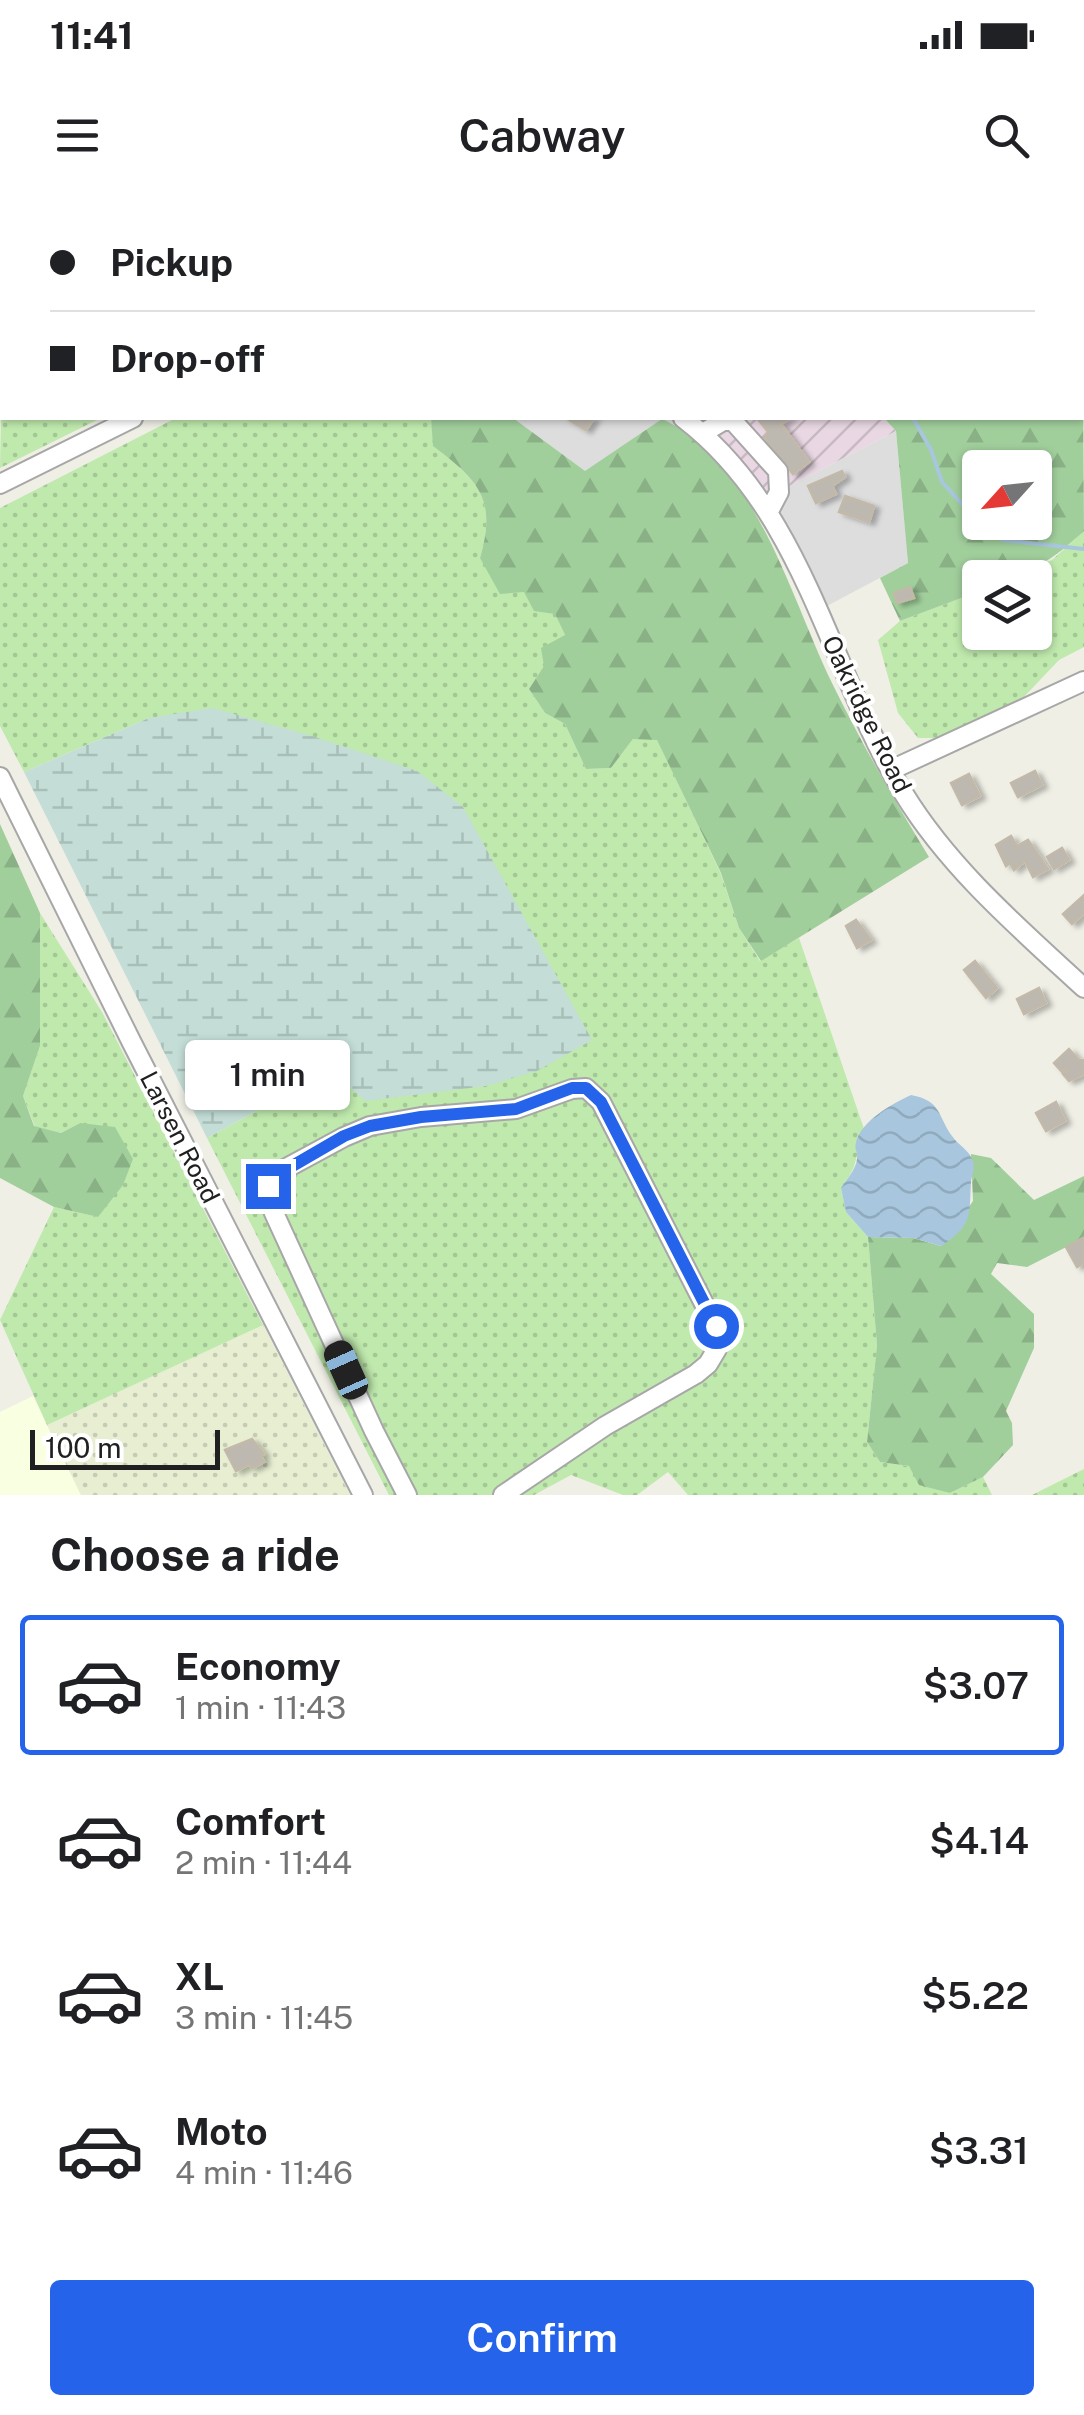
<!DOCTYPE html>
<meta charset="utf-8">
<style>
:root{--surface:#fff;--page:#f2f2f2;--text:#202124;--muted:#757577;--line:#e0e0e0;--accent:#2563eb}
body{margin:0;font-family:"Public Sans",sans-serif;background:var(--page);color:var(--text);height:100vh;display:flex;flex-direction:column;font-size:38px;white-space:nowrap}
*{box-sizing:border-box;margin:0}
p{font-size:32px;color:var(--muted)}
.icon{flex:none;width:55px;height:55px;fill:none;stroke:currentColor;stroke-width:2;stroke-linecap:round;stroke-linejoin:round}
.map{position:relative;height:1295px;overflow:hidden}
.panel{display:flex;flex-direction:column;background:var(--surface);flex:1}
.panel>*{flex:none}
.hud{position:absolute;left:0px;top:0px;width:1085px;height:220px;box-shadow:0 2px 8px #0004;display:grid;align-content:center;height:220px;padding:0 50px;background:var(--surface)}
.needle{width:65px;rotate:243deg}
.fabs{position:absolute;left:962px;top:250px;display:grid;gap:20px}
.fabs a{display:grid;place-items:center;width:90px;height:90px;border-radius:10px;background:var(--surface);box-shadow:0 2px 8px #0004;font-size:50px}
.scale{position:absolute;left:30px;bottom:25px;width:190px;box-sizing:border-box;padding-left:10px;border:5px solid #202020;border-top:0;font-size:28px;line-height:35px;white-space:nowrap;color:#202020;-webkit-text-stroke:8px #fff;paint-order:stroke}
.end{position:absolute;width:45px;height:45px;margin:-22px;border:12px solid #2563eb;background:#fff;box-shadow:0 0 0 5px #fff}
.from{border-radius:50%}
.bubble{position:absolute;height:70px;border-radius:10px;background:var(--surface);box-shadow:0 2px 8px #0004;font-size:32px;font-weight:600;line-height:70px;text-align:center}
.car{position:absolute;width:30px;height:60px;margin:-30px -15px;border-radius:12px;box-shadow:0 0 8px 2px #0007;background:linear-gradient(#222 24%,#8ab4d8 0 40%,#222 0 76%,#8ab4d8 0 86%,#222 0)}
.hud b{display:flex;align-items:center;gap:35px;height:95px;font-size:38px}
.hud b+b{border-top:2px solid var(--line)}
.hud i{width:25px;height:25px;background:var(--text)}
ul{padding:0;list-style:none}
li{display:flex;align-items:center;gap:30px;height:140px;margin:0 20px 15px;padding:0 30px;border:5px solid transparent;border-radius:10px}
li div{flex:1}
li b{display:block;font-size:38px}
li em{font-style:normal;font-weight:600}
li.active{border-color:var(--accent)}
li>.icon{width:90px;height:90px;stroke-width:1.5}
h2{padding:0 50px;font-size:45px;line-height:120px}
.action{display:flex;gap:20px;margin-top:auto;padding:20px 50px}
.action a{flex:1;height:115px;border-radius:10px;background:var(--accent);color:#fff;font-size:40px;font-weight:600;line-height:115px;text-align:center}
.status{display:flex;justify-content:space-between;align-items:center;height:70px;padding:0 50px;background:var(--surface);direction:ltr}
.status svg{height:28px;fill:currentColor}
header{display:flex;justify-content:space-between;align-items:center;height:130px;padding:0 50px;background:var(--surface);font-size:45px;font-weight:600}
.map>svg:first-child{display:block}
</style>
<div class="status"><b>11:41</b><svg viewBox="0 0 49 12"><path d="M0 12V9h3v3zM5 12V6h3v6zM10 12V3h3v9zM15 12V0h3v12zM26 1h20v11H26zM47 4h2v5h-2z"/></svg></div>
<header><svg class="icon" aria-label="menu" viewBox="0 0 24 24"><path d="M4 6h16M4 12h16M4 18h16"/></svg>Cabway<svg class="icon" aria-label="search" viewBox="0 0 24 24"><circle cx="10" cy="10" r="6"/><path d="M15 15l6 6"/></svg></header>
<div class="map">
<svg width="1084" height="1295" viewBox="0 0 1084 1295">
<defs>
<pattern id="industrial-furrows" width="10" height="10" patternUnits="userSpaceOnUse" patternTransform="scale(2.5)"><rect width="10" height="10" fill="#e9d8e3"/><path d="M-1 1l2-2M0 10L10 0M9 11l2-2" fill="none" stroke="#c8b9c2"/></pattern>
<pattern id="farmland-dots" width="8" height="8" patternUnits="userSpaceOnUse" patternTransform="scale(2.5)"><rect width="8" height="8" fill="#e7eed2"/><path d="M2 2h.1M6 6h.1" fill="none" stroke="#c6ccb4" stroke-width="1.8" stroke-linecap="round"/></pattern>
<pattern id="grass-dots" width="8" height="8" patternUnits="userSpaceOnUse" patternTransform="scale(2.5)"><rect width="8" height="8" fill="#bfe9ad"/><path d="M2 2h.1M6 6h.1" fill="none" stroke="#a4c895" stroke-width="1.8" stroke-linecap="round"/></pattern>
<pattern id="forest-firs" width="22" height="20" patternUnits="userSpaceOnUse" patternTransform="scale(2.5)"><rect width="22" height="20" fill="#a1cf9c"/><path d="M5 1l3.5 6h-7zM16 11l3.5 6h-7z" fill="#8ab186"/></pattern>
<pattern id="wetland-marsh" width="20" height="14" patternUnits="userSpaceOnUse" patternTransform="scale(2.5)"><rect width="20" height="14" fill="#c4ded7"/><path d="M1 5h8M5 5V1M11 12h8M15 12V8" fill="none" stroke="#a8beb8"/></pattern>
<pattern id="water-waves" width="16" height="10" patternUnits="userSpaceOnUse" patternTransform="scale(2.5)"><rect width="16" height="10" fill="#a8c6dd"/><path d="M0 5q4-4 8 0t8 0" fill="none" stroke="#90aabd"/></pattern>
<filter id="shadow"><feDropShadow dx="5.5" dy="3" stdDeviation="2.5" flood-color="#0004"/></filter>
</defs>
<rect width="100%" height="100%" fill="#f0efe6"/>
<!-- residential -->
<path fill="#dedddd" d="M111,0h456l8,2h-461z
M665,0h396l-5,2z
M513,218h195l-22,12 -24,-10 -77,52z
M896,231l12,132 -83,44 -57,-110z"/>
<!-- industrial -->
<path fill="url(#industrial-furrows)" d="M708,218h176l12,13 -128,66 -23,-31 -44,-43z"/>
<!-- education -->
<path fill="#f9ffe1" d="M33,1196l48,99h-81v-83z"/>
<!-- farmland -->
<path fill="url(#farmland-dots)" d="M263,1125l87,170h-269l-34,-70z"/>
<!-- grass -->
<path fill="url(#grass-dots)" d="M2,167v51h99l-101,50z
M176,218h255l3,28c45,36 63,53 46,112l75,56 10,21 -36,54 16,24 20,11 21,45 25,-1 22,-29h24l64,135 18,54 21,33 39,-23 65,191c-9,17 -4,19 -9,34 -2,9 -9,17 -14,25l5,24 22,25 9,108 -10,97 13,20 29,4 41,27 33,-16 9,18h-304l-20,-23 -31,23h-14l-52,-20 -37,20h-145l-182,-357 108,-59 27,1 -193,-362 -125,54 -24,-46v-218z
M1084,331v116l-25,13 -38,40 -82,38h-21l-20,-25 -20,-73 22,-19 80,-30v41h55v-54l-24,-1 41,-17z
M40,713l62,99 161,313 -216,100 -47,-105 54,-113 44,10 -18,-94 -19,10 -26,-6 -12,-31 17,-50z
M1084,1269v26h-52z"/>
<!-- forest -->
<path fill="url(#forest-firs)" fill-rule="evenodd" d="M0,0l114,2h-112l-2,166z
M1083,179l1,152c-35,32 -56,46 -104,47v13l-80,30 -20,-43 28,-15 -12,-132 -12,-13h198zM980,268h55v54h-55z
M431,218h82l72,53 77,-52c94,42 128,178 170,264 30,61 62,117 97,174l-168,104 -22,-33 -18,-55 -64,-133 -24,-1 -22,29 -25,1 -21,-45 -20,-11 -16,-24 15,-23 -3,-18 24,-13 -10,-21 -21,-3 -10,-19 -24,2 -20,-36c17,-59 -1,-77 -47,-112z
M0,624l40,89v133l-17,50 11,30 27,7 19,-10 35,4 18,32 -10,26 -25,32 -44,-10 -54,-29z
M971,954l20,4 43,42 50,-24v62l-57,29 -30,-4 -6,11 43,40v34l-28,63 6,12 1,22 -30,32 -33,16 -31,-8 -10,-19 -29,-4 -13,-20 10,-97 -9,-108 45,1 28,8 32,-45z"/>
<!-- wetland -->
<path fill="url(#wetland-marsh)" d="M212,508l100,28 105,35 46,36 129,233 -55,31 -51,15 -121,15 -23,-21 -27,-1 -108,59 -183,-366 125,-54z"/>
<!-- water -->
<path fill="url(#water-waves)" d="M911,895c31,6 26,20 41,41 6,9 17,14 20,23 4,8 0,14 -1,23 -2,35 2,43 -30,64l-28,-8 -45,-1 -22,-25 -5,-24c6,-9 15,-19 16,-29 1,-11 -3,-6 -1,-17 6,-22 36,-38 55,-47z"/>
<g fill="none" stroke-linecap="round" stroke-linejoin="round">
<!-- stream -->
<path stroke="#a8c6dd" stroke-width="4" d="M652,0l3,2
M913,218l18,32 11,32 47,51 9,1 4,6 82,9"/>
</g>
<!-- building -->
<path fill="#bdb8b0" stroke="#c2b9a9" stroke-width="2.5" filter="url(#shadow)" d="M566,218h28l-8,12z
M757,218h33l-9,6 28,38 -16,12 -29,-37 5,-4z
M842,271l3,6 -13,9 4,8 -20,9 -8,-17z
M845,296l29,10 -5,16 -30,-10z
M910,387l4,11 -17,5 -3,-10z
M1035,571l7,14 -24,12 -7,-14z
M969,574l11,22 -18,9 -11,-22z
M1011,636l6,10 11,-6 20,29 -15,8 -8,-16 -11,9 -4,-7 -4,3 -10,-21z
M1062,648l7,12 -15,9 -7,-12z
M1084,695v18l-12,11 -9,-10z
M856,720l15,20 -14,8 -11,-22z
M975,761l22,27 -11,10 -22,-28z
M1039,788l7,15 -22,11 -7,-15z
M1069,849l10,11h5v14l-15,7 -6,-7 5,-4 -2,-2 -4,4 -8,-9z
M1056,902l9,19 -19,10 -10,-18z
M1083,1038l1,25 -7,4 -11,-20z
M252,1239l12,15 -3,2 3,6 -12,6 -2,-4 -14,7 -11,-21z"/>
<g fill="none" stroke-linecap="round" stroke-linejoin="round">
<!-- minor casing -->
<g stroke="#a7a7a7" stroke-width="22">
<path id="minor" d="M304,0l2,2
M683,218c122,93 145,250 221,376 46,75 115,134 180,194
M703,233l20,-12h10l45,50 1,21 -10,19
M0,284l133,-66
M891,570l193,-89
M0,577l132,266 231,452
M407,1295l-33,-64 -100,-218 -5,-13 -1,-14 13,-15 63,-34 26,-11 51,-9 95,-8 56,-20 14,-1 15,14 118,231 -2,16 -9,15 -12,10 -91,52 -102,69"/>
</g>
<!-- minor -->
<use href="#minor" stroke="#fff" stroke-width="18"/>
</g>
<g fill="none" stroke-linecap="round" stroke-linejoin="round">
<!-- route -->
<path stroke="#2563eb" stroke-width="12" d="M268,986l14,-14 62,-36 26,-10 51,-9 95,-8 56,-21h14l15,14 115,224"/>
</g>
<g text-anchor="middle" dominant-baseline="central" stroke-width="8" stroke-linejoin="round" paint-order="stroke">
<!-- street labels -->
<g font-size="25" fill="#202020" stroke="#fff">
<text transform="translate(867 514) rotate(64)">Oakridge Road</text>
<text transform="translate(180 937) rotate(63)">Larsen Road</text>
</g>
</g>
</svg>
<div class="fabs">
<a><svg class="needle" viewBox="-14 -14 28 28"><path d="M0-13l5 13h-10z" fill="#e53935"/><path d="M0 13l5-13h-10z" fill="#757577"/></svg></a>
<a><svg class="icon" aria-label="layers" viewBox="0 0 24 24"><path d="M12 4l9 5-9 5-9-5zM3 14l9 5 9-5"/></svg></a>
</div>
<div class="scale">100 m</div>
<i class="end from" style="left:716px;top:1126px"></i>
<i class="end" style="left:268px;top:986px"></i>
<div class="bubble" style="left:185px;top:840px;width:165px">1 min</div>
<i class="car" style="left:346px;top:1170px;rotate:336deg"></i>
<div class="hud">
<b><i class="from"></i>Pickup</b>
<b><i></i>Drop-off</b>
</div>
</div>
<section class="panel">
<h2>Choose a ride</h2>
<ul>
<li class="active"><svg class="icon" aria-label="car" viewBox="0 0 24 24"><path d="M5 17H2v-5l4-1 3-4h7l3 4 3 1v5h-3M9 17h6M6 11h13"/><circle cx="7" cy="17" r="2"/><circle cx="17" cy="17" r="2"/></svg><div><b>Economy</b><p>1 min · 11:43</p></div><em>$3.07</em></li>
<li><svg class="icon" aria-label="car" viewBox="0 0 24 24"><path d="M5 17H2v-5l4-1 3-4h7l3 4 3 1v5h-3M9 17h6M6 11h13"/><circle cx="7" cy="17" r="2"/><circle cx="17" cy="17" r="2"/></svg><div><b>Comfort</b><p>2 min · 11:44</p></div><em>$4.14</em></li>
<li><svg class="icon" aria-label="car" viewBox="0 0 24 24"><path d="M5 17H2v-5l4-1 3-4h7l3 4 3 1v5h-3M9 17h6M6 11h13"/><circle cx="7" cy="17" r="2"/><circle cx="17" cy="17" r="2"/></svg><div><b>XL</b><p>3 min · 11:45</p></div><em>$5.22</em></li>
<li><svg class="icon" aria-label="car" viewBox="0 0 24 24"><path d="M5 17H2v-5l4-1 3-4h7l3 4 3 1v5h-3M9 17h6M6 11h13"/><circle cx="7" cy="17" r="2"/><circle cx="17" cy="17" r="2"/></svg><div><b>Moto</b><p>4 min · 11:46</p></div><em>$3.31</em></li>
</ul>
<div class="action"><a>Confirm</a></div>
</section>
